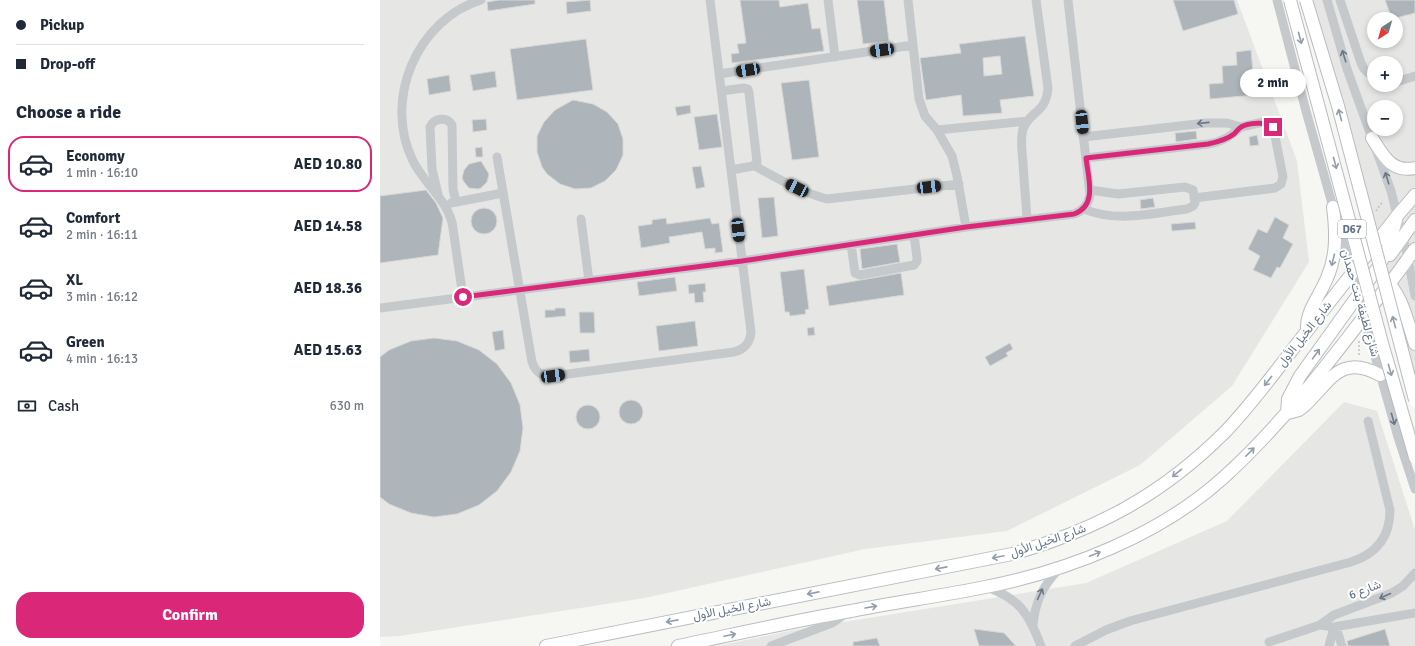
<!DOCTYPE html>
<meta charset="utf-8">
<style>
:root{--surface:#fff;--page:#f6f6f7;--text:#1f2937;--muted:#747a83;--line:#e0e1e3;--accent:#db2777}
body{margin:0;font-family:Signika,Vazirmatn,sans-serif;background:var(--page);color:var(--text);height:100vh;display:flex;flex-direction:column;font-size:15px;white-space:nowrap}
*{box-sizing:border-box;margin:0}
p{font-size:13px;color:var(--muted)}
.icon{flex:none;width:22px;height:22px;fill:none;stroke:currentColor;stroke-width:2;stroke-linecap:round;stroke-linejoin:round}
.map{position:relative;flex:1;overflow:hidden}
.side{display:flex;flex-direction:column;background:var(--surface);width:380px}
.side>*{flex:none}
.hud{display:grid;align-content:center;height:88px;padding:0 16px;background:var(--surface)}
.needle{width:26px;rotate:217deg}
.fabs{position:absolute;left:987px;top:12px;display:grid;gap:8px}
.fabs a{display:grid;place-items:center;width:36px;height:36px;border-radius:50%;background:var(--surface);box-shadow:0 2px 6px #0003;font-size:20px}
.end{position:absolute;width:18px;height:18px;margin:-9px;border:5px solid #db2777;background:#fff;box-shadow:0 0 0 2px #fff}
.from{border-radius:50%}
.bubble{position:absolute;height:28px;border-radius:14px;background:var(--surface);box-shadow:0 2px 6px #0003;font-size:13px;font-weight:700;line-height:28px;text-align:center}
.car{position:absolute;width:12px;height:24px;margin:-12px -6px;border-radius:5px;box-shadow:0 0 3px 1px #0007;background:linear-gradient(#222 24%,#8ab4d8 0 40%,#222 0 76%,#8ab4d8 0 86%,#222 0)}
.hud b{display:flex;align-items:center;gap:14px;height:38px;font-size:15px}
.hud b+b{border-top:1px solid var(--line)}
.hud i{width:10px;height:10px;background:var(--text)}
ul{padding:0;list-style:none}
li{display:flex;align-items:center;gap:12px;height:56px;margin:0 8px 6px;padding:0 8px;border:2px solid transparent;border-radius:16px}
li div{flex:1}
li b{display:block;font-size:15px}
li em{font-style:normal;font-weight:700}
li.active{border-color:var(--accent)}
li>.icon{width:36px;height:36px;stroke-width:1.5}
h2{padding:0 16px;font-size:18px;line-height:48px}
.pay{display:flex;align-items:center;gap:10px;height:44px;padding:0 16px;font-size:15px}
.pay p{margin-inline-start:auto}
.action{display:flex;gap:8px;margin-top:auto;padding:8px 16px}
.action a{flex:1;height:46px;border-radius:16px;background:var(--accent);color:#fff;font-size:16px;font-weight:700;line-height:46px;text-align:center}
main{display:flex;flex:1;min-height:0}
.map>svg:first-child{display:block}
</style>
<main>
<section class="side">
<div class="hud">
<b><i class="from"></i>Pickup</b>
<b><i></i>Drop-off</b>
</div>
<h2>Choose a ride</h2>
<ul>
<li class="active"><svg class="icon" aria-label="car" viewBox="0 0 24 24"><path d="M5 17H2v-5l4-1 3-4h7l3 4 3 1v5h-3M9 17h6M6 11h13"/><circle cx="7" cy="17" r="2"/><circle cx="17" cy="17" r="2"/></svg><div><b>Economy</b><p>1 min · 16:10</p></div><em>AED 10.80</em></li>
<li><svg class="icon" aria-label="car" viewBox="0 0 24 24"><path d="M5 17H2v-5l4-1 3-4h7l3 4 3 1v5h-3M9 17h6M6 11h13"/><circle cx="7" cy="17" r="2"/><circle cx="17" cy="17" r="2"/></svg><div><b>Comfort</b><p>2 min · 16:11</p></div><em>AED 14.58</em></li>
<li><svg class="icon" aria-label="car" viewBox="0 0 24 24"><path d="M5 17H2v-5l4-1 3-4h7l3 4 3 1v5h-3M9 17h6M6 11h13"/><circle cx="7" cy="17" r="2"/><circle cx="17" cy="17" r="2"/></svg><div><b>XL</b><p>3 min · 16:12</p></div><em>AED 18.36</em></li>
<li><svg class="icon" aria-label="car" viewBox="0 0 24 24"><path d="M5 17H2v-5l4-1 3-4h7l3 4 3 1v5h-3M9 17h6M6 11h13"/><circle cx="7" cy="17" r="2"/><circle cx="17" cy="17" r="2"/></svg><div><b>Green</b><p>4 min · 16:13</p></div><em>AED 15.63</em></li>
</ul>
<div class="pay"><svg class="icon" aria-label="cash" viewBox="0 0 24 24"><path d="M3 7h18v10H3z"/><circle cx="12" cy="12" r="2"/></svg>Cash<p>630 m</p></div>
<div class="action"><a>Confirm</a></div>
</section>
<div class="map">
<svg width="1035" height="646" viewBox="0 0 1035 646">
<rect width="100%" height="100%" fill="#f6f6f2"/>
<!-- built -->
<path fill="#e6e7e5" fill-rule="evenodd" d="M0,0h857l60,161 12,101 -77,124 -92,79 -133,66 -142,18 -220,49 -245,38 -20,1z
M922,0h113v379zM994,19h22v22h-22zM994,63h22v22h-22zM994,107h22v22h-22z
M964,402l33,9 38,119v116h-698l77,-16 292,-47 141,-62z"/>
<!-- building -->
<path fill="#adb4ba" stroke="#d7d7d5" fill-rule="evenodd" d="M119,0h36v4l-47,7 -1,-9z
M210,0l1,11 -24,3 -1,-12z
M360,0h39l1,7 28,-4 4,26 8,-1 4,23 -92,12 -1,-9 8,-1 -2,-9 9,-1z
M477,0h27l5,41 -26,3z
M793,0h61l4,14 -55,17z
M1005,0h30v13l-23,6z
M645,36l9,60 -34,4 2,13 -39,3 -2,-21 -35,5 -6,-42 41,-5 -2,-9zM620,56l2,18 -18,2 -1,-18z
M206,39l7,51 -76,10 -7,-51z
M871,50l4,45 -45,4 -1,-15 14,-1 -1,-17 15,-1 -1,-13z
M115,71l2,16 -24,4 -3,-16z
M69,75l2,16 -22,4 -2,-16z
M429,80l10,77 -27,3 -11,-77z
M193,100l20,4 14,8 11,12 5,15v16l-7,15 -11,11 -14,7 -16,1 -15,-5 -13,-10 -5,-7 -5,-15v-16l7,-14 11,-12z
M310,105l1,8 -14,3 -2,-9z
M337,114l5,33 -23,3 -5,-33z
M106,119l1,11 -14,2 -1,-12z
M816,131l1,8 -21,3 -1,-9z
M877,135l2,10 -9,1 -1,-9z
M102,147l1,10h-7l-1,-9z
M101,161l8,13 -2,8 -6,6 -3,1 -9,-1 -5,-6 -2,-4 2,-8 5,-6z
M321,166l4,21 -9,2 -4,-22z
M46,190l10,13 7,15 -5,37 -58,8v-67z
M394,197l4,39 -16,2 -4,-40z
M773,198l2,9 -14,2 -1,-9z
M91 221a13 13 0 1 1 26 0a13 13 0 1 1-26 0Z
M895,217l14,8 -6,13 10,6 -13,24 -3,-1 -6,11 -18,-8 7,-14 -12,-7 10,-20 9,4z
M286,218l1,6 43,-6 2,6 7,-1 4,29 -8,1v-5l-10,1 -3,-17 -33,5 1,6 -29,5 -3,-22 14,-2v-4z
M815,222l1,7 -24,2 -1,-7z
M517,244l3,18 -38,7 -2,-20z
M424,269l5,40 -4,1 1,4 -16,2 -1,-4h-4l-5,-40z
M521,273l3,22 -75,11 -3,-20z
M295,277l2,14 -38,5 -2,-14z
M325,283l1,9h-3l1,10 -9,1 -1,-10 -5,1 -1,-9z
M175,308h10l1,8 -21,2v-8h10z
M199,312h15l1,21h-15z
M315,321l3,25 -39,5 -3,-25z
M434,327l1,8 -7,1 -1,-8z
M123,330l2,19 -10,2 -3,-19z
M54,338l23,3 22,9 18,14 14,19 9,22 3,23 -3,23 -9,21 -14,19 -18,14 -22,9 -23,3 -23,-4 -22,-9 -9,-7v-140l9,-7 22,-9z
M630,343l3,6 -7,4 2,3 -18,10 -5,-9z
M209,349l1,12 -20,2 -1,-12z
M239 412a12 12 0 1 1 24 0a12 12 0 1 1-24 0Z
M196 417a12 12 0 1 1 24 0a12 12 0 1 1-24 0Z
M594,629l30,4 12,13h-37z
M1005,629l5,17h-42l-1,-5z
M497,638l3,8h-27v-4z"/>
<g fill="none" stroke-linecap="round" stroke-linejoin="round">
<!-- major casing -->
<g stroke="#b8bcc0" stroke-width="14">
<path id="major" d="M992,138c11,17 19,35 43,30
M968,223l29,31
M1010,255l25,-35
M1005,280c17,13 23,44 30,64
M927,330c-1,-20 13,-34 20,-52 10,-22 9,-47 6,-71
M907,413l1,-14 12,-23 79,-110 9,-18 8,-28
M908,413l11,-3 4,-3c26,-23 36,-55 77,-32
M166,646l466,-92c84,-24 150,-59 213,-122 30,-31 55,-67 82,-101 30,-39 60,-76 90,-115l18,-21
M298,646c58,-12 115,-25 173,-35 45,-9 90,-15 134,-24 83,-16 175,-52 238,-109 63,-57 114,-126 166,-194 9,-11 17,-23 26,-35"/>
</g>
<!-- path -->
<path stroke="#bfc1c3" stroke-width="1.5" stroke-dasharray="2 2" stroke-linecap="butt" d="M996,211l7,-10
M979,341v16"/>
<!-- minor -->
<path stroke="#c5c9cc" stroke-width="9" d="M448,0l7,57
M528,0l11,99 6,17 12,14 15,26 5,20 9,51
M897,0l29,111 58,206 34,120 17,52
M947,0l20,69 44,122 17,67 7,38
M960,0l21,63 3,6 10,9
M339,74l194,-29
M1016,82l19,-6
M341,91l23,-3 4,1 1,4 8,69 -4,4 -22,4
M557,130l91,-9
M703,137l123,-14h21l14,4 22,-5 7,2 4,7 9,46 -2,7 -6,4 -81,10
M117,157l35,205c4,11 10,14 21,14l181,-24c11,-3 16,-9 17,-20l-41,-332
M706,158l122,-14c14,-2 23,-8 33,-17
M375,166c23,13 46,26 72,33l132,-15
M58,194l-6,-25 -2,-42c4,-9 17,-11 22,-2l1,64 3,13
M71,203l52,-10
M704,209c32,14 69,4 103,0l6,-3 2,-3 -2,-13 -8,-3 -67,7 -28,-4
M201,219l8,62
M647,219c-1,-18 -3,-37 -4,-56 -1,-11 -3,-23 0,-34 7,-19 23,-15 25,-41l-12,-88
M471,244l4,29 5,2 54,-10 3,-4v-3l-3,-23
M83,297l-11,-75c-7,-24 -28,-39 -39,-61 -30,-60 3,-141 68,-161
M0,308l362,-47 224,-34 108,-13c9,-3 14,-9 16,-19l-22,-195
M607,587c33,12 42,27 54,59
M653,625c2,-23 10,-40 26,-56
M940,625l14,2 81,-14
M956,627l6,19
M889,642l51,-17 14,-10 58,-22 11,-7 12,-13
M391,646l61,-23 16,-11
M695,646l31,-16 24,-9 221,-59c25,-8 39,-25 39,-52l-22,-89
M949,646l5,-19"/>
<!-- major -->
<use href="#major" stroke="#fff" stroke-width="12"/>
<!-- major-bridge casing -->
<g stroke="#b8bcc0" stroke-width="14" stroke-linecap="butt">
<path id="major-bridge" d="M910,0l92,343 33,114
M926,0l32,106 77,294"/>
</g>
<!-- major-bridge -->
<use href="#major-bridge" stroke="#fff" stroke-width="12"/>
</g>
<!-- one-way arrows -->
<defs><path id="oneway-shaft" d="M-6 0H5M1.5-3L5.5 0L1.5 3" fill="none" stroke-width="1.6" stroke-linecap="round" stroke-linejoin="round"/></defs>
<g stroke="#929eaa">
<use href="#oneway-shaft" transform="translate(920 38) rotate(75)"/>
<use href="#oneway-shaft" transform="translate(960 115) rotate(-105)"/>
<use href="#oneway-shaft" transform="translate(955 163) rotate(75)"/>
<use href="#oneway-shaft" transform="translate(953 260) rotate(104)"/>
<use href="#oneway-shaft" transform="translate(1014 322) rotate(-105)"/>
<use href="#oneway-shaft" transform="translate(936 354) rotate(-54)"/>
<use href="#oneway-shaft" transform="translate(1010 370) rotate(74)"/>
<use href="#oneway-shaft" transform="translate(888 381) rotate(128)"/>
<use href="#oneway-shaft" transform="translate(870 452) rotate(-45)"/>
<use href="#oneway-shaft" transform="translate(797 473) rotate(141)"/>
<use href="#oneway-shaft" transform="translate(715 554) rotate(-22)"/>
<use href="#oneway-shaft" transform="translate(618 557) rotate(168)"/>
<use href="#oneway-shaft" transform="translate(561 568) rotate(169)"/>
<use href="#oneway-shaft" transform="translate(433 593) rotate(169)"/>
<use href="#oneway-shaft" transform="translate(491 607) rotate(-10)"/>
<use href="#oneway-shaft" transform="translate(292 621) rotate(169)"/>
<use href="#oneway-shaft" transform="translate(350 635) rotate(-12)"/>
</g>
<g stroke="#687889">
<use href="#oneway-shaft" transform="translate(964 56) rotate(-107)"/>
<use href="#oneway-shaft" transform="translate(823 123) rotate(174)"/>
<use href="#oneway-shaft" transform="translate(1007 178) rotate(-107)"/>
<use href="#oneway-shaft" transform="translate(1013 419) rotate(74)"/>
<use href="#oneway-shaft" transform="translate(660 594) rotate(-66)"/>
<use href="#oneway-shaft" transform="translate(1005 596) rotate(156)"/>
</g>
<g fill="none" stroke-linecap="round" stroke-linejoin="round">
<!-- route -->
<path stroke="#db2777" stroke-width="5" d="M83,297l279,-36 224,-34 108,-13c24,-8 14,-37 12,-56l122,-14c10,-2 18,-4 26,-10 2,-2 4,-5 7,-7 7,-4 26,-6 32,0"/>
</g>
<g text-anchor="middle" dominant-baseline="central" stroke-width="4" stroke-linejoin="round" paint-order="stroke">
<!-- shield labels -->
<rect fill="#fff" stroke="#929eaa" stroke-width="1" x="958" y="220" width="28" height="18" rx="3"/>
<g font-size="11" font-weight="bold" fill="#637485">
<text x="972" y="229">D67</text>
</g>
<!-- street labels -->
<g font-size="12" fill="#637485" stroke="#fff">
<text transform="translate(980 303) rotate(74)">شارع لطيفة بنت حمدان</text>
<text transform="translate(925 334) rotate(-52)">شارع الخيل الأول</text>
<text transform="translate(668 541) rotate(-19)">شارع الخيل الأول</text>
<text transform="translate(985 590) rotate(-21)">شارع 6</text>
<text transform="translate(352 609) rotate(-11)">شارع الخيل الأول</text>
</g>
</g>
</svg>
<div class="fabs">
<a><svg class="needle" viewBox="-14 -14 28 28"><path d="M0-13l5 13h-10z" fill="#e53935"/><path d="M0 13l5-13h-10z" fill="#747a83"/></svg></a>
<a>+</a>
<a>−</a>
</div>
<i class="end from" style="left:83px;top:297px"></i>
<i class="end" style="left:893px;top:127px"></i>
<div class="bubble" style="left:860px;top:69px;width:66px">2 min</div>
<i class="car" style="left:502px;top:50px;rotate:262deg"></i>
<i class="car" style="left:368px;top:70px;rotate:261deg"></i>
<i class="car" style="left:702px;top:122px;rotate:174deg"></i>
<i class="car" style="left:549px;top:187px;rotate:83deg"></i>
<i class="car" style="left:417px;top:188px;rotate:296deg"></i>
<i class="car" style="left:358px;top:230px;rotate:173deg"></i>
<i class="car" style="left:173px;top:376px;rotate:82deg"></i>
</div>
</main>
